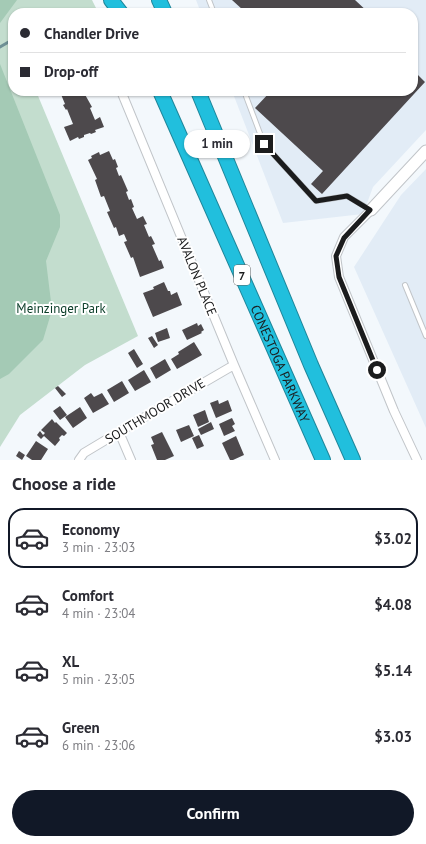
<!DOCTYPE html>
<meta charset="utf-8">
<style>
:root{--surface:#fff;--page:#f7f7f7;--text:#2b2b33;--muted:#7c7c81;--line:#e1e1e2;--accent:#111827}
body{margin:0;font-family:"PT Sans",sans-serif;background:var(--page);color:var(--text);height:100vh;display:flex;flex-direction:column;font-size:15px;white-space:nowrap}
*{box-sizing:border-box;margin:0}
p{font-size:13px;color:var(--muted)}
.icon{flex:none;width:22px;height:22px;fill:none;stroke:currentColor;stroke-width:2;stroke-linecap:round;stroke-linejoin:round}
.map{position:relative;height:460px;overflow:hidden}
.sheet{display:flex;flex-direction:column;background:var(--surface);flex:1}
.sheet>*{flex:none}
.top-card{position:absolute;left:8px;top:8px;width:410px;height:88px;border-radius:16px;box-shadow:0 1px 3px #0004;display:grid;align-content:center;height:88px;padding:0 12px;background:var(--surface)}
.end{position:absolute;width:18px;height:18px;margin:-9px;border:5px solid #1b1c1d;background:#fff;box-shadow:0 0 0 2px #fff}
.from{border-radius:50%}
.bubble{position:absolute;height:28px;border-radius:14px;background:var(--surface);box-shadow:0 1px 3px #0004;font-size:13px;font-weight:700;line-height:28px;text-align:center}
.top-card b{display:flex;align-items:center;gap:14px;height:38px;font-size:15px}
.top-card b+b{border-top:1px solid var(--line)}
.top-card i{width:10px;height:10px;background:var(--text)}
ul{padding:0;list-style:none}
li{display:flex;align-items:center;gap:12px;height:60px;margin:0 8px 6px;padding:0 4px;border:2px solid transparent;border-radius:16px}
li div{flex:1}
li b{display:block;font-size:15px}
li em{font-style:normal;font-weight:700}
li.on{border-color:var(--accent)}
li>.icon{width:36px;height:36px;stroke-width:1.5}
h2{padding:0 12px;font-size:18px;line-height:48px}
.cta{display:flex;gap:8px;margin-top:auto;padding:8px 12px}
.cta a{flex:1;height:46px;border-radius:24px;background:var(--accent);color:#fff;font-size:16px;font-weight:700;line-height:46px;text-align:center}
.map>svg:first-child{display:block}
</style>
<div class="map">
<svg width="426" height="460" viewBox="0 0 426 460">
<rect width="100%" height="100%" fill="#f3f8fc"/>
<!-- built -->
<path fill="#e2ecf6" d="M196,0h230v130l-53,57 -10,27 -80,9 -51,-132h181v-78h-212z
M426,169v259l-72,-161 47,-72z"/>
<!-- green -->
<path fill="#c3ddce" d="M0,0h92l6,12 -85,1v78h23l102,245 -53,29 -65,50 -20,32z"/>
<!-- forest -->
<path fill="#a4cab5" d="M0,0h17l-17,23z
M0,64l60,151v12l-14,34 6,49 -9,30 -34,34 -9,5z"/>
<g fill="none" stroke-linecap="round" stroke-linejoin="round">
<!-- stream -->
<path stroke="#6e9095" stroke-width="3" d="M0,47l12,-7"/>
</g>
<!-- building -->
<path fill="#4d494c" d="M232,0h123l14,13h-129l3,-3z
M413,70l12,12 -103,112 -11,-10 12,-13 -68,-63 16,-17h142z
M58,91h25l9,16 -2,1 5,12 5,-3 4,10 -9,3 1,2 -5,2 -1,-1 -6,2v2l-5,2 -1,-2 -8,4 -6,-14 9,-3 -6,-15 -1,1 -3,-5 2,-1 -5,-12 -1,1z
M109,151l4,9 2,-1 3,8 -2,1 3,8 2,-1 7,16 -2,1 3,8 2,-1 3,8 -2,1 5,11 6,-3 4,8 -3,1 5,12 2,-1 4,8 -3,1 7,16 2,-1 3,8 -24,9 -7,-20 -2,1 -7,-16 3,-1 -3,-7 -5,2 -3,-9 -2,1 -7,-16 3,-1 -6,-15 -3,1 -6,-17 2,-1 -9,-19 4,-2 -1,-2 8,-4 1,3z
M164,282l4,9h2l1,4 6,-3 5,13 -29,12 -10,-24 11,-4 -1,-2z
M197,323l1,3 3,-2 3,6 -3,2 1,1 -15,7 -5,-10z
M167,328l3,10 -12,4 -3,-9z
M152,336l6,9 -4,3 -6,-10z
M194,342l8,13 -25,14 -6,-10 8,-5 -1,-2z
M134,349l9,15 -6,4 -9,-15z
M165,359l6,11 -15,9 -6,-11z
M144,370l7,12 -16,9 -7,-11z
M122,381l7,12 -15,9 -7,-12z
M58,386l8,8 -4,3 -7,-9z
M91,393l3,4 8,-4 7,11 -16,9 -9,-15z
M218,400l1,4 9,-4 4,11 -16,7 -6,-15z
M60,406l7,9 -7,5 -7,-9z
M80,407l7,11 -14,10 -8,-11z
M205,410l4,12 -11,5 -5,-12z
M232,418l3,6 -3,2 3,5 -11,5 -5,-12z
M52,419l3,4 1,-1 11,11 -3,3 -2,-1 -3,3 1,2 -5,6 -11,-10 -3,3 -4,-4 3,-4 3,4 2,-2 -4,-3z
M211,422l3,7 -13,6 -3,-6z
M189,425l5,11 -13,6 -5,-12z
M162,432l12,24 -9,4h-8l-6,-15 3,-1 -3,-7z
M199,435l5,11 -7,3 -5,-11z
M236,436l8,19 -11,5h-3l-8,-17z
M36,441l12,8 -7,11h-9l-6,-4z
M19,451l6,4 -3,5 -6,-4z"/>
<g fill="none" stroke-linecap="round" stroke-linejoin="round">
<!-- lane casing -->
<g stroke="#c1c5c9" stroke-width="6">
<path id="lane" d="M209,0l5,13
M244,91l20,53 52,57 31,-5 22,13
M405,285l21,51"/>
</g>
<!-- street casing -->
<g stroke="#c1c5c9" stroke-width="10">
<path id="street" d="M121,91l113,274 41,95
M371,210l-27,27 -8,19 3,21 55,134 23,49
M119,432l12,28
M79,460l5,-7 35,-21 115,-67"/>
</g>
<!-- secondary casing -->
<g stroke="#c1c5c9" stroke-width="13">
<path id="secondary" d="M371,210l55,-59"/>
</g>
<!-- highway casing -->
<g stroke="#1f869a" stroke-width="16">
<g id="highway">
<path d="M111,0l10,13"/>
<path d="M159,0l6,13"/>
<path id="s1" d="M160,91l163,369"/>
<path d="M198,91l113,274 42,95"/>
</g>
</g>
<!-- lane -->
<use href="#lane" stroke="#fff" stroke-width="4"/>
<!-- street -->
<use href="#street" stroke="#fff" stroke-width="8"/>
<!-- secondary -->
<use href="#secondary" stroke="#fff" stroke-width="11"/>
<!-- highway -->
<use href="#highway" stroke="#21bfdd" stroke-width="14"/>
</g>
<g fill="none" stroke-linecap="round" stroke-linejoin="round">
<!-- route -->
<path stroke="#1b1c1d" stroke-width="5" d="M264,144l52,57 31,-5 23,14 -26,28 -8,18 3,21 38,93"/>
</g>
<g text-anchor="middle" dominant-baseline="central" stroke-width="4" stroke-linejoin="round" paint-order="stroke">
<!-- shield labels -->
<rect fill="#fff" stroke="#5f6061" stroke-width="1" x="234" y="265" width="16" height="20" rx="3"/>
<g font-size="12" font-weight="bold" fill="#1b1c1d">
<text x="242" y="275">7</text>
</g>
<!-- street labels -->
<g font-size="13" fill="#1b1c1d" stroke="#fff">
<text transform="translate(197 276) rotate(68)">AVALON PLACE</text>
<text stroke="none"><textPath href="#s1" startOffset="298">CONESTOGA PARKWAY</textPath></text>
<text transform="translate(155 411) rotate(-31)">SOUTHMOOR DRIVE</text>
</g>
<!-- park labels -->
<g font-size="13" fill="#093c27" stroke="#fff">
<text x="61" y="308">Meinzinger Park</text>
</g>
</g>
</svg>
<i class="end from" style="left:377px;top:370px"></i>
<i class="end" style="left:264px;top:144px"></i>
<div class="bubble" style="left:184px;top:130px;width:66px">1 min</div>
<div class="top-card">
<b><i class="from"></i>Chandler Drive</b>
<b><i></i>Drop-off</b>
</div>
</div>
<section class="sheet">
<h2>Choose a ride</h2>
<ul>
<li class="on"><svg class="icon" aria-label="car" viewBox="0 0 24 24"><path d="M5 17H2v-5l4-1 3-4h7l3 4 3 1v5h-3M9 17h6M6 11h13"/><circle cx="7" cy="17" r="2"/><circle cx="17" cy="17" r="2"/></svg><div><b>Economy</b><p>3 min · 23:03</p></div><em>$3.02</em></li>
<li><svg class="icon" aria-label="car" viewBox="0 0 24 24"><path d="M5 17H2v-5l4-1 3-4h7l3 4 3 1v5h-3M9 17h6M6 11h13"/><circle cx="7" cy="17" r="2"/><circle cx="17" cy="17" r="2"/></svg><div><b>Comfort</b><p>4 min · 23:04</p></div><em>$4.08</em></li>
<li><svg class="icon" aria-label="car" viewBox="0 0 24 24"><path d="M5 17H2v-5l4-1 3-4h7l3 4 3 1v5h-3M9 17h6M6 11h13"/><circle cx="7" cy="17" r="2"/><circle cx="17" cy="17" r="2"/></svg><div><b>XL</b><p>5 min · 23:05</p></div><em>$5.14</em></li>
<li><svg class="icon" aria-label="car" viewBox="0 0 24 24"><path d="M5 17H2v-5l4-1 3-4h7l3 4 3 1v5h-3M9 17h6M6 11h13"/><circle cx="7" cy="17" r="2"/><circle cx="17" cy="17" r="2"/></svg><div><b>Green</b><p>6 min · 23:06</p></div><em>$3.03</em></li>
</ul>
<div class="cta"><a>Confirm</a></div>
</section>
